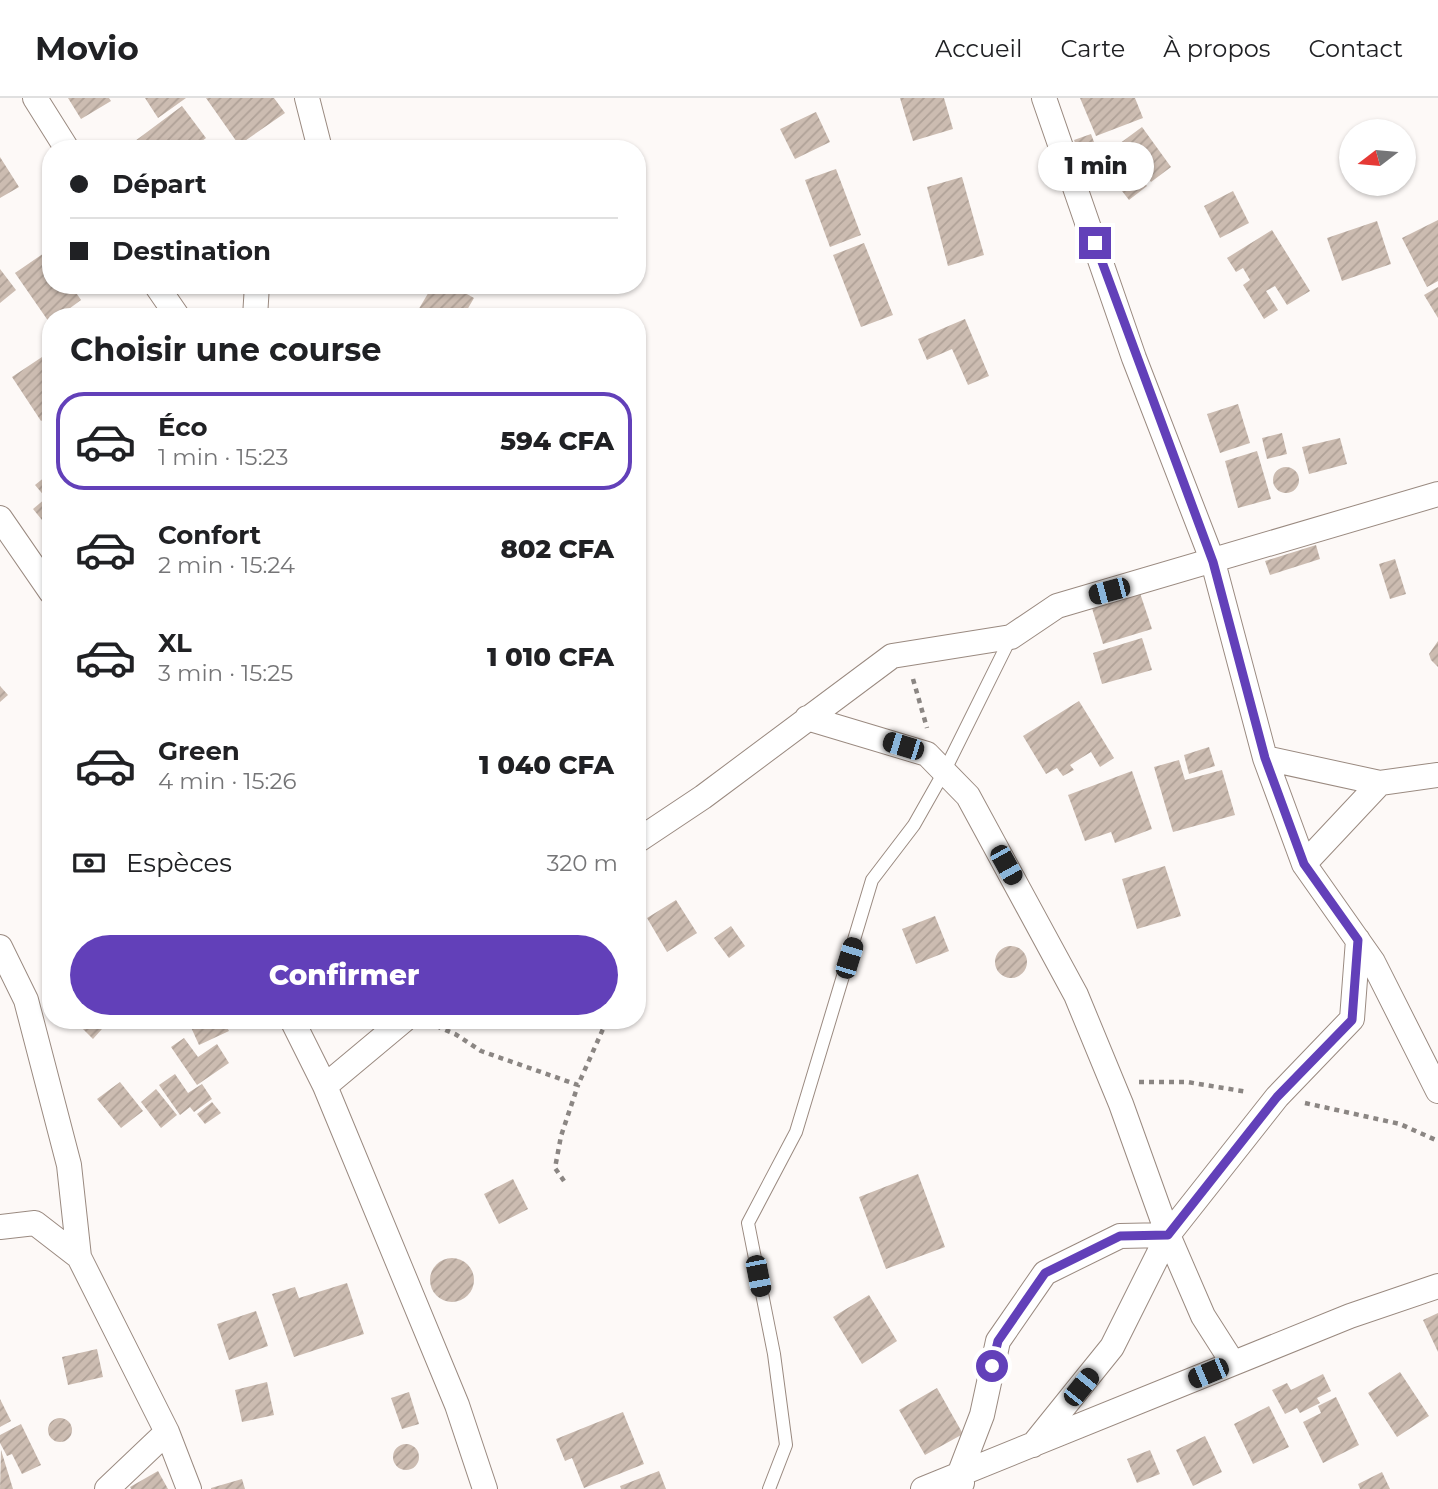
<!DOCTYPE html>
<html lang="fr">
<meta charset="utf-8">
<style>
:root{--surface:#fff;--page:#f6f6f6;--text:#202124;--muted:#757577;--line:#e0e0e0;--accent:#6240b9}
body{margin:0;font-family:Montserrat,sans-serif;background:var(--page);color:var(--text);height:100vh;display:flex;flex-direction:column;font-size:26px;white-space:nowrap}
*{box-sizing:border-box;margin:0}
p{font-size:23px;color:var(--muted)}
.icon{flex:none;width:38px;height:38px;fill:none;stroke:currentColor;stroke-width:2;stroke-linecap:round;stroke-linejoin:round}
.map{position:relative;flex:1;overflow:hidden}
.side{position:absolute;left:42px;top:210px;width:604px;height:721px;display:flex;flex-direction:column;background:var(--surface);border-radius:28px;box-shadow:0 2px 5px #0004}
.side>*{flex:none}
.top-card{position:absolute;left:42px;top:42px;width:604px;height:154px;border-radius:28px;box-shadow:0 2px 5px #0004;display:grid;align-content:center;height:154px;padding:0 28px;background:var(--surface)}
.needle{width:46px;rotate:254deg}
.buttons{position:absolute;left:1339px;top:21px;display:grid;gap:14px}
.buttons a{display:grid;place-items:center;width:77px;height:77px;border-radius:50%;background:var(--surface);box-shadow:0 2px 5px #0004;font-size:35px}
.end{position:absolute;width:32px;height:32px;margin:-16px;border:9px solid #6240b9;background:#fff;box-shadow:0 0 0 4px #fff}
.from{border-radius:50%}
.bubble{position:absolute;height:49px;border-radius:24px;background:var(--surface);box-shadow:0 2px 5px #0004;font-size:23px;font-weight:800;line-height:49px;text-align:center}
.car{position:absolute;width:21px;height:42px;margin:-21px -10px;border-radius:9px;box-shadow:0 0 5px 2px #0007;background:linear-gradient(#222 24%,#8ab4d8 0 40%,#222 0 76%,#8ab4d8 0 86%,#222 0)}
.top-card b{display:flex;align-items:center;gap:24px;height:66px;font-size:26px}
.top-card b+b{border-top:2px solid var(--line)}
.top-card i{width:18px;height:18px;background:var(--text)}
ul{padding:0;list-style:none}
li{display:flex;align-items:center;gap:21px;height:98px;margin:0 14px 10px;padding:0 14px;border:4px solid transparent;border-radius:28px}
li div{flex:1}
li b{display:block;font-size:26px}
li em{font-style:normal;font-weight:800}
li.current{border-color:var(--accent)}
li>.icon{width:63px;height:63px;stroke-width:1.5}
h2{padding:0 28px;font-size:32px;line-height:84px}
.pay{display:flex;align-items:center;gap:18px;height:77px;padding:0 28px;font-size:26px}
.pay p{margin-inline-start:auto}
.button{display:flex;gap:14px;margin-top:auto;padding:14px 28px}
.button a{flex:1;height:80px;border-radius:42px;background:var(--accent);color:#fff;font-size:28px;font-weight:800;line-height:80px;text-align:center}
header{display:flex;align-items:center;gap:42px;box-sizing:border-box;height:98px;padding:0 35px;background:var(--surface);border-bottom:2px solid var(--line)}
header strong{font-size:33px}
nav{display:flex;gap:38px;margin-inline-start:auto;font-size:24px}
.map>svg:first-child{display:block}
</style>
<header>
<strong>Movio</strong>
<nav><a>Accueil</a><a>Carte</a><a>À propos</a><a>Contact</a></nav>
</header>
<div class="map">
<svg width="1438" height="1391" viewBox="0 0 1438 1391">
<defs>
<pattern id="building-hatch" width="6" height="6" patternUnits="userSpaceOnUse" patternTransform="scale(1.75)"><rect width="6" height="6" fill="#ccbcb1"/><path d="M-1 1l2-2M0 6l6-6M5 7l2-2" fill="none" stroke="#afa197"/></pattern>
</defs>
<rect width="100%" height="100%" fill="#fdf9f7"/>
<!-- building -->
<path fill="url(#building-hatch)" d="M68,0h41l2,3 -30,18z
M145,0h41l-28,20z
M206,0h68l11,15 -46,32z
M900,0h44l9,31 -40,12z
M1080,0h55l8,20 -47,18z
M182,8l24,32 -15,11h-56l-4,-5z
M816,14l14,30 -35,17 -15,-30z
M1142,29l29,40 -20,15 -16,-22 -18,13 -13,-18z
M1091,36l6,16 -17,6 -6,-16z
M0,59l19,30 -19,11z
M1133,69l14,19 -18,14 -14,-18z
M836,71l25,66 -31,12 -25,-67z
M962,79l22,78 -36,11 -21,-79z
M1233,93l16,32 -29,15 -16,-32z
M1438,122v61l-11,6 -25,-49z
M1377,123l14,43 -49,17 -15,-43z
M1272,132l38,61 -23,14 -12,-19 -9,5 12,19 -14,9 -21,-34 7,-5 -7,-12 -7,4 -9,-14z
M864,145l29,72 -32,12 -28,-72z
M47,153l4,5v29h20l10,15 -23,17h-7v8l-36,-52z
M0,171l16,21 -16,13z
M433,187h18l23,13 -11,19h-49z
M1438,189v31l-14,-23z
M965,221l24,57 -21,9 -16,-36 -25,11 -9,-21z
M51,253v64l-10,6 -29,-44z
M1238,306l12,39 -30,10 -13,-39z
M1282,335l5,21 -20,5 -5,-21z
M1340,340l7,26 -38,10 -7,-27z
M1257,353l14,48 -33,9 -13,-47z
M1273 382a13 13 0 1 1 26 0a13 13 0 1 1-26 0Z
M51,374v59l-18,-22 13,-11 -11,-13z
M1316,447l4,14 -50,16 -5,-14z
M1395,461l11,35 -16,5 -11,-35z
M1139,492l13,39 -49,15 -12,-39z
M1142,540l10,32 -50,14 -9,-31z
M1438,543v26l-7,-7 -2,-6z
M0,588l8,9 -8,7z
M1079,603l35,57 -14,9 -9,-15 -21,13 4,5 -11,6 -6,-8 -11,6 -23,-38z
M1209,649l6,19 -26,8 -5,-19z
M1179,662l6,20 37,-10 13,45 -62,17 -19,-65z
M1132,673l20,58 -37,14 -4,-11 -26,9 -17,-46z
M1165,768l16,50 -44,13 -15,-50z
M676,802l21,33 -30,19 -20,-34z
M935,818l14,35 -33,13 -14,-35z
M731,828l14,20 -16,12 -15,-20z
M995 864a16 16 0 1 1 32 0a16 16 0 1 1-32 0Z
M90,922h20l-17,19 -11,-11z
M201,922h22l6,11 -30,14 -9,-20z
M184,940l14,19 19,-13 12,19 -32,22 -26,-38z
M175,976l13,19 14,-9 10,15 -18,13 -4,-5 -10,8 -21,-30z
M120,984l23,29 -22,17 -24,-29z
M156,991l21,26 -16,13 -20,-26z
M212,1004l9,11 -16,11 -8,-10z
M918,1076l27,73 -59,22 -27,-72z
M513,1081l15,30 -29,15 -15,-30z
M430 1182a22 22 0 1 1 44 0a22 22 0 1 1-44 0Z
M347,1185l17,51 -70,23 -22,-63 23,-7 4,11z
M869,1197l28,46 -35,23 -29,-47z
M256,1213l12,35 -39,14 -12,-36z
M1438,1215v39l-15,-32z
M97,1251l6,28 -35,8 -6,-28z
M1400,1274l29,44 -32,21 -29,-44z
M1323,1276l8,17 -14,7 3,5 -20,10 -3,-5 -12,6 -13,-24 15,-7 4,7z
M267,1284l7,33 -32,7 -7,-32z
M937,1290l26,46 -38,21 -26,-45z
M409,1294l10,32 -17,5 -11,-31z
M1336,1299l23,48 -36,18 -20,-41 18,-9 -3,-7z
M0,1301l11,22 -11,6z
M1269,1308l20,41 -36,17 -19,-40z
M623,1314l21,52 -60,24 -12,-30 -7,3 -9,-22z
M48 1332a12 12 0 1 1 24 0a12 12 0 1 1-24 0Z
M21,1326l20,41 -19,9 -10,-20 -5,2 -7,-13v-8z
M1205,1338l17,36 -29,14 -17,-36z
M393 1359a13 13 0 1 1 26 0a13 13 0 1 1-26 0Z
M1,1352l12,39h-13z
M1150,1352l10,24 -23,9 -10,-24z
M158,1373l10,18h-37l-1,-2z
M659,1373l7,18h-45l-1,-3z
M1382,1374l8,17h-30l-2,-5z
M242,1381l3,10h-34v-1z"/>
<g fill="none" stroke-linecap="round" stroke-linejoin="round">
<!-- service casing -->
<g stroke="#9a8a80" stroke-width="14">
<path id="service" d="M769,1391l17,-44 -12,-91 -26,-131 48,-91 76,-252 42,-55 30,-53 67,-135"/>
</g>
<!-- minor casing -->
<g stroke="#9a8a80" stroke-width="26">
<path id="minor" d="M35,0l32,51
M307,0l13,51
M1044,0l90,260 79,204 52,196 39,106 69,98 65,129
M156,187l22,32
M255,219l2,-32
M0,420l51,74
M807,620l120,36 41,42 108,199 45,109 47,131 35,81 30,47
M1265,660l115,25 58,-8
M637,743l66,-44 189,-141 119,-19 46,-31 381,-112
M1304,766l76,-81
M0,849l26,53 43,165 10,92
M292,922l33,66 132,319 28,84
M325,988l79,-66
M0,1129l35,-4 44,34 88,175 22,57
M1033,1347l79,-98 56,-112 109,-138 75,-78 6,-79
M962,1385l-3,-8 23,-60 16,-74 47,-68 75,-37 48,-1
M107,1391l60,-57
M923,1391l427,-173 88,-30"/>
</g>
<!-- path -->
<path stroke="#8b8683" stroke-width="4.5" stroke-dasharray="5 5" stroke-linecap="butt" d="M913,581l14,49
M427,924l28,12 26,17 97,34 25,-56
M1139,984h48l61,10
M1305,1005l95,21 38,17
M564,1083l-9,-13 6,-32 17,-51"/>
<!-- service -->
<use href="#service" stroke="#fff" stroke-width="12"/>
<!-- minor -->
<use href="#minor" stroke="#fff" stroke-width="24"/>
</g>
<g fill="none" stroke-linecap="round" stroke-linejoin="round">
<!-- route -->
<path stroke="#6240b9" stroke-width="9" d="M992,1268l6,-25 47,-68 75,-37 48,-1 109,-138 75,-77 6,-80 -54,-76 -39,-106 -52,-196 -118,-319"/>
</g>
</svg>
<div class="buttons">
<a><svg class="needle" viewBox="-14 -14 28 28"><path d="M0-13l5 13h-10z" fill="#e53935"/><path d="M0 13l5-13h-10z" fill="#757577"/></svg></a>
</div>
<i class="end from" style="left:992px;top:1268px"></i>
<i class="end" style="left:1095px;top:145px"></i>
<div class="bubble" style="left:1038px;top:44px;width:116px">1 min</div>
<i class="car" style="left:1109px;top:493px;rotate:255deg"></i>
<i class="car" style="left:903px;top:648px;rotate:287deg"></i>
<i class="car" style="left:1006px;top:767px;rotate:151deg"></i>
<i class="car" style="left:849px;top:860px;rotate:17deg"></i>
<i class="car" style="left:758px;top:1178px;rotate:169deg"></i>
<i class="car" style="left:1208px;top:1275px;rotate:247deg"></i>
<i class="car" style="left:1081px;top:1289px;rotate:39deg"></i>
<div class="top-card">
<b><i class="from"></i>Départ</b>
<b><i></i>Destination</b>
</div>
<section class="side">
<h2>Choisir une course</h2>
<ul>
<li class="current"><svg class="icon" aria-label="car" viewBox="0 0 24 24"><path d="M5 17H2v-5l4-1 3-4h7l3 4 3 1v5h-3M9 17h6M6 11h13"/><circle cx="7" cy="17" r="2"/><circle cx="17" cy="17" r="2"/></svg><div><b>Éco</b><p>1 min · 15:23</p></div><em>594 CFA</em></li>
<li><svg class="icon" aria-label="car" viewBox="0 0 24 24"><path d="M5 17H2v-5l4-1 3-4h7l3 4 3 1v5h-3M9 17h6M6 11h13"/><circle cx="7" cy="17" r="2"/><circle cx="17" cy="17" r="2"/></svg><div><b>Confort</b><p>2 min · 15:24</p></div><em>802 CFA</em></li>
<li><svg class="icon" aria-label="car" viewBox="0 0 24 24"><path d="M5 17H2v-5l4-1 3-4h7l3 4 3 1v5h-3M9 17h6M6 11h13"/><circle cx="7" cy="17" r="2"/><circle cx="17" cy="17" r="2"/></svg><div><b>XL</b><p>3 min · 15:25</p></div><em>1 010 CFA</em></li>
<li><svg class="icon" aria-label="car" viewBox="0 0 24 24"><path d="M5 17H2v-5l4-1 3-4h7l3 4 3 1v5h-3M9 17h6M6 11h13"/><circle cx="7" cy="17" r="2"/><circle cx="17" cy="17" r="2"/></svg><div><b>Green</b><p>4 min · 15:26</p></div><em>1 040 CFA</em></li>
</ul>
<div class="pay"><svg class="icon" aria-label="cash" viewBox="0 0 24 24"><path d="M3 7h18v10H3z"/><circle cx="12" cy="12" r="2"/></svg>Espèces<p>320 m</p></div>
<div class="button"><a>Confirmer</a></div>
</section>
</div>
